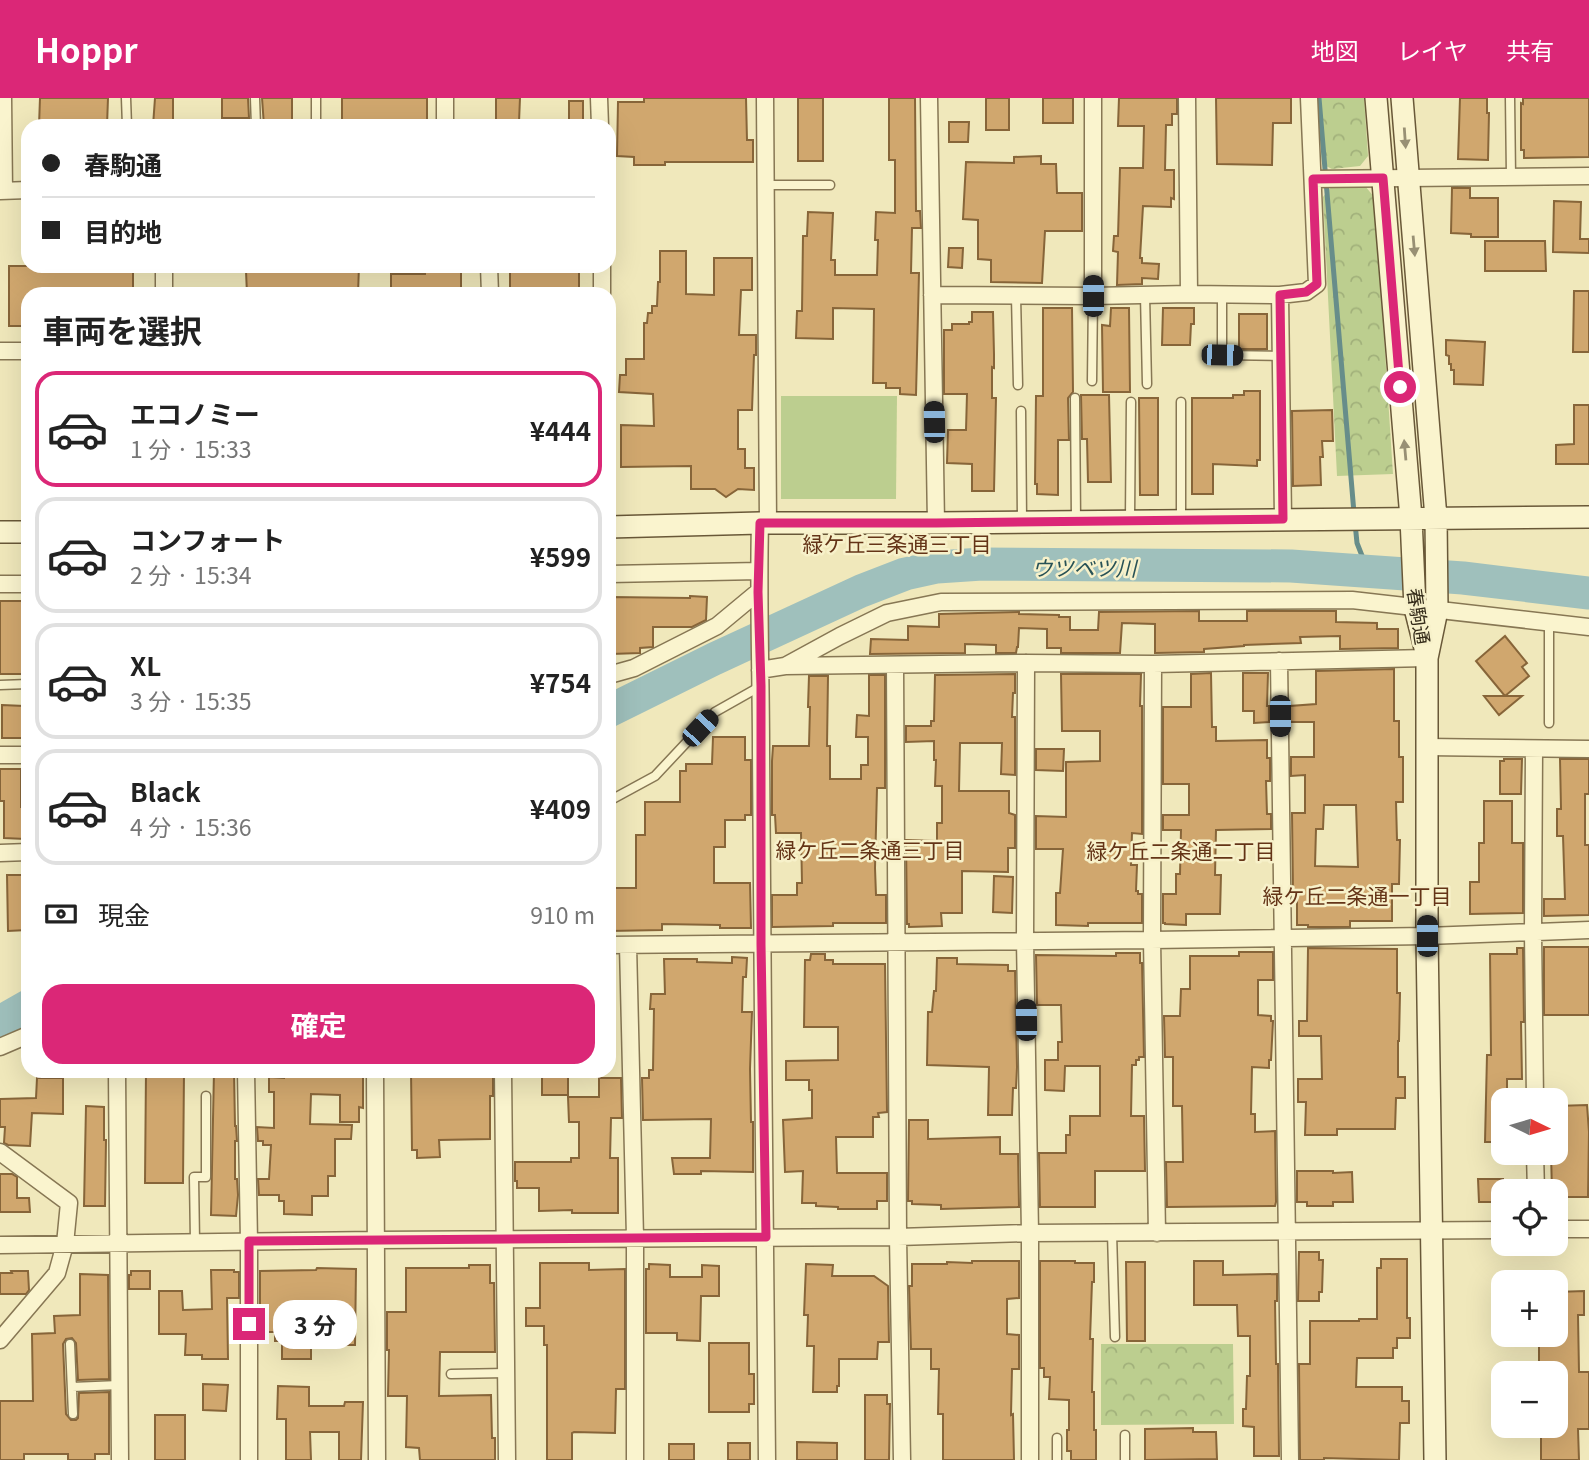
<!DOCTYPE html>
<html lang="ja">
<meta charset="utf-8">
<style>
:root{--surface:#fff;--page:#f6f6f6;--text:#222;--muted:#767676;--line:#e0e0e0;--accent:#db2777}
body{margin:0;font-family:Georgia,"Noto Sans JP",serif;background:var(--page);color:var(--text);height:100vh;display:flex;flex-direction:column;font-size:26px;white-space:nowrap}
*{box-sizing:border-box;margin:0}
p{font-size:23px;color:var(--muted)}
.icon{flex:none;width:38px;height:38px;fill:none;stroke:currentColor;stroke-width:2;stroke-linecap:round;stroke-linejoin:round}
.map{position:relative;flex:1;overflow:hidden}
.side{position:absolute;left:21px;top:189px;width:595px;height:791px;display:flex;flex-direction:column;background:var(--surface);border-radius:21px;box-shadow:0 7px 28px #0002}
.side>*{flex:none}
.banner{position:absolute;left:21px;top:21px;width:595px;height:154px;border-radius:21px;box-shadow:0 7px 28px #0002;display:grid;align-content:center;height:154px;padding:0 21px;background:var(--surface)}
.needle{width:46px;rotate:95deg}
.tools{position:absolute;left:1491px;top:990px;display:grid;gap:14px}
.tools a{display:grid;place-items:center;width:77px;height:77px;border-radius:14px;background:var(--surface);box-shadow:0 7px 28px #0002;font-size:35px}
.end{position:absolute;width:32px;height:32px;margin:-16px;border:9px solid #db2777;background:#fff;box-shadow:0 0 0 4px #fff}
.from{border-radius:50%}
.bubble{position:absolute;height:49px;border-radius:21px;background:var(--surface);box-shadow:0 7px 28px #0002;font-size:23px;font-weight:700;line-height:49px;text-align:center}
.car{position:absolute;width:21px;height:42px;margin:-21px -10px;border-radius:9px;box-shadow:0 0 5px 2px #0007;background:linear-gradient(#222 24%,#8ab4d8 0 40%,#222 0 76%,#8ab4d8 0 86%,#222 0)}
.banner b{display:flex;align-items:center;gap:24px;height:66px;font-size:26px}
.banner b+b{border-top:2px solid var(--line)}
.banner i{width:18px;height:18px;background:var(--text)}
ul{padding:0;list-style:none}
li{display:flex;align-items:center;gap:21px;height:116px;margin:0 14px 10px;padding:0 7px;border:4px solid var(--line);border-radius:21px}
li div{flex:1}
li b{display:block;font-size:26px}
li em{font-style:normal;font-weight:700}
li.on{border-color:var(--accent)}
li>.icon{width:63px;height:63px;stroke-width:1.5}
h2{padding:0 21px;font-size:32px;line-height:84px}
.pay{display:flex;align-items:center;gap:18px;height:77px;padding:0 21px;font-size:26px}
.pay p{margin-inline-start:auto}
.primary-button{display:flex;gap:14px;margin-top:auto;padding:14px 21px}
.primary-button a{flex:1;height:80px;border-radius:21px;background:var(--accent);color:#fff;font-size:28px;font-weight:700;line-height:80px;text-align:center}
header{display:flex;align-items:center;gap:42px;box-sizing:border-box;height:98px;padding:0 35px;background:var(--accent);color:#fff}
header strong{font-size:33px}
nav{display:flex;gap:38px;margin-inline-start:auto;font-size:24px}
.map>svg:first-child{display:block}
</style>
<header>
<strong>Hoppr</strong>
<nav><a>地図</a><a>レイヤ</a><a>共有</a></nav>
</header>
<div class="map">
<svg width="1589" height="1362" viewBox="0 0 1589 1362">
<defs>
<pattern id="park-crowns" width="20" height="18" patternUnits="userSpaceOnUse" patternTransform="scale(1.75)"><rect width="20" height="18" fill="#bcce8f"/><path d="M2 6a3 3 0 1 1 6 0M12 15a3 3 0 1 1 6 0" fill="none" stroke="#a2b17b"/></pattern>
</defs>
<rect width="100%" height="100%" fill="#f0e8bb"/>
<!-- park -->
<path fill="url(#park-crowns)" d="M1318,0h46l4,58 -8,10 -28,3 -10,-5z
M1332,88h33l10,12 18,276 -56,2 -14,-279z
M1101,1246h132l1,80 -133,1z"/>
<!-- pitch -->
<path fill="#bcce8f" d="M781,298h116l-1,103h-115z"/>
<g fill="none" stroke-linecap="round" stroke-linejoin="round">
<!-- stream -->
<path stroke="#678d8a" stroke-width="5" d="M1319,0l35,415
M1355,425l2,20 11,28"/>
<!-- river -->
<path stroke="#9fc0bc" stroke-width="33" d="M609,613l105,-52 147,-68 44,-17 32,-7 45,-3 309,2 172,12 126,15
M0,924l28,-16"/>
</g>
<!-- building -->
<path fill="#d0a76e" stroke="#876539" stroke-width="2" fill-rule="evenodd" d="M40,0h68l-1,28h-68z
M155,0h18v28h-20z
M222,0h26l1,20h-27z
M262,0h30v28h-28z
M342,0h85v28h-85z
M496,0h24l-1,24h-23z
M644,0h102l1,42h6v22h-88v3h-31v-8l-17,-1 1,-54h26z
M798,0h25v63h-25z
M889,0h26l1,113h4l1,17h-9l-1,45h8l-3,122 -16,-1v-6h-14v-5h-13l1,-74 -41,-1v31l-37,-1 1,-27h5l1,-75h4l1,-24 25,1 -2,47h4v15h42l1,-35h-3l1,-28 19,1v-53h-6z
M986,0h23v32h-23z
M1043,0h30v25h-30z
M1119,0h58v16h-5v11h-6l-1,45h9v29l-3,-1v9l-28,-1 -3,52h2v5l17,1 -1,15 -16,-1v6l-25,1 1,-33 -5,-1 1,-15h4l2,-68h23l1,-42h-26z
M1216,0h75v25h-18l-1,42 -55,-1z
M1460,0h27v15h2l-1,47 -30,-1z
M1523,0h66v59l-65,1v-8h-3v-47l2,1z
M569,3h14v25h-14z
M949,24h20l-1,20h-19z
M1041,58v8h15l1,29h25v38h-37l-3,52 -51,-1v-22l-13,-1v-39l-15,-1 3,-57 48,1v-6z
M1452,90h18v10h28v39h-27v-3l-20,-1z
M1554,103l27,1 -1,37h9v14l-36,-1z
M1485,143h60l1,30h-61z
M949,150h14l-1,20 -14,-1z
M660,153h26v43l28,1v-37h38v32h-11l-2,45h17v20h-2l-2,55h-14v39h7v19h9v22l-16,-1 -12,8 -11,-8h-24v-23l-70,1v-42l33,1 -1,-32 -34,-2 1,-17h6v-16h18v-36h3l1,-10h4v-7h5l1,-24h2z
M9,168h124v28h-105v32h-19z
M272,168h87l-1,28h-111l-1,-23h26z
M425,168l36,1v27h-70v-20h34z
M553,168h26v26h-50v2h-19v-22l43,-1z
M1574,193h15v61h-16z
M1043,210h29l1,84 -5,6 1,42h-11v55l-21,-1v-10h-2l1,-88h7z
M1111,210h18l1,84h-27l-1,-67 8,1z
M1163,210h31v16h-3l-1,21h-28z
M972,214h21l1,42v14l-2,-1v31h4l-2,93h-22v-27l-25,-1 1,-33h18l1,-36h-23v-64h8v-6h17v-2h3z
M1239,216h28v35h-28z
M1446,242l39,2 -2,43 -29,-1v-14h-3v-6h-2v-8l-3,-1z
M1244,293h16v69h-3v6l-44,-2v30h-21v-96h41v-3h11z
M1081,297h28l2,87h-23l-1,-43h-5z
M1139,300h19v97h-18z
M1574,307h15v59h-33v-19l18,-1z
M1332,312l1,31h-11l1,16h-3l1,28 -28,1 -1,-75z
M690,498l17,1 -1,23 -14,7h-39v20l-13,1v5l-29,1v-57l79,1z
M0,503h24l-1,73h-23z
M1199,513v10h48v-10h89v11l41,1v6h21v19l-58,1v-13l-40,1 1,6 -57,2v1l-40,3v3l-49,1v-29l-33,-1 -2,30h-59v-5h-14v-19l-28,-1 -1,19h-1l-1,6h-20v-8l-31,-1v9l-95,1 1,-15 37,1v-14l31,1v-13l80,-2v2l40,1v2h11v13h28l1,-18z
M1505,538l22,27 -5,4 7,9 -24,20h17l-23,19 -15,-19h21l-29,-35z
M1394,571v52h5v36h4v45h-7l1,38h3l-1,44h-7v37h-42v6h-42v-2h-11v-33h-4l-1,-79h13v-38l-14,1v-19h23v-35h-24v-16l26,-2v-33zM1324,707h32l2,62 -43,-1 1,-37h7z
M1211,575l1,54h4v14l51,-1v18h3v23h-4l1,33h4v15l-55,1 -1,45h6l-1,39h-34v11l-21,-1v-1h-2v-29h13v-20h4l1,-44h-18v-15h26v-31h-26v-77h28v-33z
M1243,575h25l-1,33h2v16l-15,1v-12h-11z
M1015,576v19h-2l-1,24h3v58l-14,-1 1,-31h-42l-1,48h50v22l6,2v33h-7v24l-46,-1v42h-21l1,13 -33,1v-3h-2l-1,-84 31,1v-18h5v-37h-7l1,-26h-2v-19l-28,1v-16h25v-5h3l1,-46z
M1061,576h80l-1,32h2v128l-10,-1 -1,32h6l-1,26h2v3h4v29h-54v3l-32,-1v-32h4l3,-44h-27v-33l30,1v-55l34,-1v-30h-38z
M869,577h16v113h-8l-2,80 1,27h10v28h-53v3l-61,1v-32h25v-12h5l-1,-50h-25l-1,-18h-3v-54l1,-15h36l1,-39h-2l1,-31h19l-1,70h3v33h31v-14h7v-28h-12l1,-22 12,1z
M2,607l22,1v32h-22z
M713,639h32v23h6v55h-6v5h-20v27h-11v36h36l1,45h-31v-3l-58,-1v6l-53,1v-43h27v-53h9v-33h35v-31h6v-7h26z
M1036,651h28l-1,22 -27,-1z
M1504,661h18l-1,35h-21v-33h4z
M1560,661h29v35h-4v51h4v70l-45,1v-17h21l-2,-63h-6v-27h4z
M0,671h21v38h5l-1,32 -21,-1v-37h-4z
M1484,703h28v42h11v70l-53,1v-32h9v-39h5z
M7,777h20v55l-19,1z
M994,778l19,1 -1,36 -19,-1z
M1544,849h45v68h-45z
M1308,850l89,1v44h3l-1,48h-1v36h7v21h-9l-1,31h-58v6h-32l1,-33h-8v-23h24l-1,-43h-22v-15h8z
M1517,850h6l1,74h-3l1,57h-15v22h-4v41h-18l2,-87h4l-1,-101h27z
M1239,854h34v28h-15v35l13,1v5h2l-2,39h-2v8l-17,-1 -1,47h4v18l20,-1 1,71 -1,4 -108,1 -1,-45h17l-1,-56h-9v-49h-8l-1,-41h16l1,-27h9v-33h49z
M1116,855h24v10h2l2,94h-5v3h-3v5h-4l-1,51h13l1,55h-50v36h-55l-1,-54h27v-18h4v-19h30v-50h-35l-1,25 -19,-1v-30h13v-18h4l-1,-37h-24l-1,-50 80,1z
M811,856h14v6h8v4h52l2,148 -9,1 1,4h-6v20h-37l1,36h50v28h-10v8h-39v-2l-22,-1v-3h-14l1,-32 -18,1 -2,-52 29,-2v-28h-3v-10h-23v-19l52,-1v-33h-34l1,-67h5z
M732,859l15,1 -1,19h-3l-1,35h10l-2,57 1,53h2v50l-52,-1v3h-27l-2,-16h38l1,-39 -68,1 -1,-42h7v-8h4l1,-61h-4l1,-15h14l-1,-35h33v3l35,1z
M937,860h20v6l51,1v6h7l2,96 -1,21h-3l-1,27h-24l1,-48 -62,-2 1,-53h4l2,-21h2z
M146,973h38l-1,112h-38z
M214,973h20l1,55h1l1,15h-2v38h2l1,16 -2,21 -25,-1z
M284,973h21v3l32,1v-4h24v4h2v33l-4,-1v15h-19v-27l-29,-1 -1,30 42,1 -1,14h-16v37h-7v20h-16v19l-28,-1v-13h-5v-6h-20l-1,-16h11l2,-34h-8v-4h-5l-1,-14 17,1v-36h-5v-15l15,1z
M411,973h24v3h44v-3h14v25h-3v43l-51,1 1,17 -23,1v-8h-5z
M542,973h25v3h1v21h-26z
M37,980h26v36l-31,-1 -2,33 -22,-1 -4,-2 1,-16h-5v-28l36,-1z
M599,980h22l1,40h-11l-1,40h8v55h-46v-3l-33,1v-23h-22v-7h-2v-19h56v-4h8v-36h-10l-1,-25h31z
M1587,1007l2,27 -1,65h-32v-5h-4l-1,-39h5v-47z
M86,1008l18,1v33h2l-1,66h-21z
M909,1022h19v19l72,-2v17h18l1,53 -78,2v-4l-29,-1v-3h-4z
M1297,1073h36v2l19,-1 1,30h-20v4h-26v-4h-10z
M0,1076h12l5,3v21h12l1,14h-30z
M1478,1081h25v23h-24z
M1299,1154h20v8h4l-1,32h-3v9h-21z
M1381,1161h26v59h3v20h-13v10h-4v10h-36l-1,29h46v14h7v22h-9l-1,37 -75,-2v2h-24l-1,-96h11v-43h49v-2h18v-51h4z
M972,1163h47v37l-12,1v35l12,1v34h-7l-1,46 2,-1 1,46h-71v-46h-5l1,-45h-8v-20h-20l-2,-63h3v-22h35v-2l25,1z
M1040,1163h35v2h19v19h-2l-2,57h3l-1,53h2v38h2v30h-25v-9h-4v-21h2v-30l-20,-1 1,-22h-6v-9h-4z
M1194,1163h29v14l54,-1v27h-2l1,63h2l1,92h-25v-29l-11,-1v-17h3l1,-33h3v-40h-12l-1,-31h-43z
M1126,1164h19v79h-18z
M540,1165h49v7l36,-1v120h-9l-1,44 -41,-1 -2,1v27h-25v-115h-3v-19h-18v-18h14z
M649,1166l21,1v12h32v-12l17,1v30h-18l-1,45 -23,-1v-7h-31v-64h3z
M806,1166l27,1 -1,11h42l14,10 1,56h-11l-1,17h-38v27h-2v6h-24l1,-46h-7l1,-31h-4z
M469,1167h21v18h4l1,69h-55l-1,44 52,-1 1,43h3v22h-75l-1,-12 -13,-1 1,-51h-19l1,-46h-2v-38h19v-44h63z
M317,1170l39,1 -1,76h-44v14h-29v-18h-7v-9h-15v-61l56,-1z
M211,1172h23v2h5v26h-12l1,61h-26v-4h-17l1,-21h-27v-43h23l1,19 29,-1z
M11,1173h17l1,19 -3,4h-26v-21h12z
M131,1173h19v18h-21v-14h2z
M80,1176l28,1 1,104 -31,1 -2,-37 -4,-5 -6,1 -3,5 3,70 5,6h5l2,-2 1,-25 30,-1v62h-14v6h-27v-6h-44v6h-24v-59h33l-1,-67 23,-1 -1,-17 26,-1z
M1584,1193v24h-6l1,57h10v57h-11l1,31h-38v-34h15v-52h-17v-39h17v-43z
M709,1245h40v31h5v30h-5v8h-40z
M203,1286l25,1 -2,26 -23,-1z
M278,1288l31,1v19h35l1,-4h18l-2,58h-22v-28h-29l1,28h-25v-41h-9z
M865,1297h22v9h3l-1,56h-24z
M155,1317h30v45h-30z
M1193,1330v4h23l1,27 -72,1v-31z
M797,1344l40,1v17h-40z
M728,1345h22v17h-22z
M669,1346h25v16h-25z"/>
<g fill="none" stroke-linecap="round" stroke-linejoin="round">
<!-- lane casing -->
<g stroke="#877754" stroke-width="11">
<path id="lane" d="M126,0l1,28
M255,0l1,28
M316,0v28
M1510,0l1,78
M766,87h64
M1222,196v61l59,1
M1145,197l2,89
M1016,198l2,89
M1092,283l1,-85
M1075,300l1,123
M1021,313l1,109
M1130,420l1,-116
M1181,420v-116
M0,587l28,-1
M1549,625v-101
M609,703l46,-25 60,-64 46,-26
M1112,1135l3,104
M195,1144l-1,-65h12v-81
M70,1246l3,70
M451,1276l55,-1
M72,1289l47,-2
M1057,1340v22
M1125,1362v-25"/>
</g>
<!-- street casing -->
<g stroke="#877754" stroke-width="19">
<path id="street" d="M3,0l1,93
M445,0v28
M599,0l1,28
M765,0l3,425
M929,0l7,425
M1093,0v198
M1187,0l2,196
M1313,81l276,-3
M0,93l28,-1
M164,168v28
M489,168l1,28
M602,168v28
M932,197l161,1 96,-2 91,1 26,-3 11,-8 -8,-186
M1280,197l3,224
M0,253h28
M760,425c-2,76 1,152 1,228 0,236 5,473 6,709
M609,476l150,-3
M0,486h28
M1279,563l11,799
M1026,565l-1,277 5,293v227
M1153,566l-1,276 5,293
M895,567l3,572 4,223
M785,568l55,-30 47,-23 54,-11 411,-2 237,27
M760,572l25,-4 241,-3 127,1 274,-6
M609,577l25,-7 83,-42 41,-34
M1427,649l162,2
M1534,651l-1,183 2,169
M0,657h28
M0,755l28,-1
M609,847l543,-5 275,-4 162,-6
M628,847l7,292v223
M0,949l28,-12
M117,973l3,389
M246,973l3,171v218
M375,973l2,389
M503,973l4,389
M0,1054l69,51 -4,41 -8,29 -57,67
M1535,1055l1,39
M1556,1131h33
M0,1147l376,-5 522,-3 132,-4 473,-3"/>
</g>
<!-- secondary casing -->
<g stroke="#695838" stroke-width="24">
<path id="secondary" d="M1376,0l35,420 4,90 11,44
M1402,0l34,420 1,92 -10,48v278l8,524
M609,429l151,-4h176l653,-6
M0,434h28"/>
</g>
<!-- lane -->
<use href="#lane" stroke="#faf4ce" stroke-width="8"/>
<!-- street -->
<use href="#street" stroke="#faf4ce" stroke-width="16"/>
<!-- secondary -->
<use href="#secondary" stroke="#faf4ce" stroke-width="21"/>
</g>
<!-- one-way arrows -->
<defs><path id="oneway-solid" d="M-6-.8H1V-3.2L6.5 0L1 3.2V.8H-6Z" transform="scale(1.75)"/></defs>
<g fill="#989074">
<use href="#oneway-solid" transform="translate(1405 40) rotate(86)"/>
<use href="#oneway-solid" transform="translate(1414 148) rotate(85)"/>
<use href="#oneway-solid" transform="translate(1405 352) rotate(-95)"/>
</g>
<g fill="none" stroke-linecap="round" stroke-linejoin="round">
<!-- route -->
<path stroke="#db2777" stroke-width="9" d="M249,1226v-83l517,-4 -5,-293v-258l-3,-94 2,-69h176l347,-4 -3,-224 26,-3 11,-8 -4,-105 70,-1 17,209"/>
</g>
<g text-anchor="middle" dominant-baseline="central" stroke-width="5" stroke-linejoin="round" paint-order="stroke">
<!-- street labels -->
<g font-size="19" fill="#352c1a" stroke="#f7f1ca">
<text transform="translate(1420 518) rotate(81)">春駒通</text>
</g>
<!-- neighbourhood labels -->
<g font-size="21" fill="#643417" stroke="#f7f1ca">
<text x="897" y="445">緑ケ丘三条通三丁目</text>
<text x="870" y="751">緑ケ丘二条通三丁目</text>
<text x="1181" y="752">緑ケ丘二条通二丁目</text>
<text x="1357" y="797">緑ケ丘二条通一丁目</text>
</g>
<!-- water labels -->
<g font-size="21" font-style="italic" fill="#285256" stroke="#f7f1ca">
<text x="1084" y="469">ウツベツ川</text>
</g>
</g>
</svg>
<div class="tools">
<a><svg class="needle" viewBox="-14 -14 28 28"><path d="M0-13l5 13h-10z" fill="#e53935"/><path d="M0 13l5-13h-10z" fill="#767676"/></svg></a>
<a><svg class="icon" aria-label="locate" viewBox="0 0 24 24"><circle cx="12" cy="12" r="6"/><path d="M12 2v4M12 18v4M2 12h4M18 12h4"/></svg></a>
<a>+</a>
<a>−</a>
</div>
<i class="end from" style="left:1400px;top:289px"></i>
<i class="end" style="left:249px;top:1226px"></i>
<div class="bubble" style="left:273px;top:1202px;width:84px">3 分</div>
<i class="car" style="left:1093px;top:198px;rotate:0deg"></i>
<i class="car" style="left:1222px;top:257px;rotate:91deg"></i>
<i class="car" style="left:934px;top:324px;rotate:359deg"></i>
<i class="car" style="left:1280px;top:618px;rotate:180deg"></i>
<i class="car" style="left:700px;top:630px;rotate:43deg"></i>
<i class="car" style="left:1427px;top:838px;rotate:0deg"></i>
<i class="car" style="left:1026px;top:922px;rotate:359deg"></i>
<div class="banner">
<b><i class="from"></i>春駒通</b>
<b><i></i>目的地</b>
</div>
<section class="side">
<h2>車両を選択</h2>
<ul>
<li class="on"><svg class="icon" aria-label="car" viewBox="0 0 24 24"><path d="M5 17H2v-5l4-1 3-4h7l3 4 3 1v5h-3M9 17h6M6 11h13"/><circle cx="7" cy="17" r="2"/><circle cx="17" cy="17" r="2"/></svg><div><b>エコノミー</b><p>1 分 · 15:33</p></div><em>¥444</em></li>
<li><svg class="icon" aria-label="car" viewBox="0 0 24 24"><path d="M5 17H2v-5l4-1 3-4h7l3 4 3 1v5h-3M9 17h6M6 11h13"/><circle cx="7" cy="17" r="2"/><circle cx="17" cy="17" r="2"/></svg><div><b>コンフォート</b><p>2 分 · 15:34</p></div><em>¥599</em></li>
<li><svg class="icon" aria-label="car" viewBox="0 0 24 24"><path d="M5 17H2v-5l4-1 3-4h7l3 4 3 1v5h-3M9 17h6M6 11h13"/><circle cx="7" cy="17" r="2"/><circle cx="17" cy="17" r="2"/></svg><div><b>XL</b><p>3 分 · 15:35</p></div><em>¥754</em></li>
<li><svg class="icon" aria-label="car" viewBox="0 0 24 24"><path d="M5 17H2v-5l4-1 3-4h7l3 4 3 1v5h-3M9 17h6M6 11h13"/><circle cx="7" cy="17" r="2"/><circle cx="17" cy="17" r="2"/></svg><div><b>Black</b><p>4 分 · 15:36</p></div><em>¥409</em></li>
</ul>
<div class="pay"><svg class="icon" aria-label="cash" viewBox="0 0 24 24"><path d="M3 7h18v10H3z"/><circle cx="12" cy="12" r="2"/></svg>現金<p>910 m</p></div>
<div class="primary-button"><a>確定</a></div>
</section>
</div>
